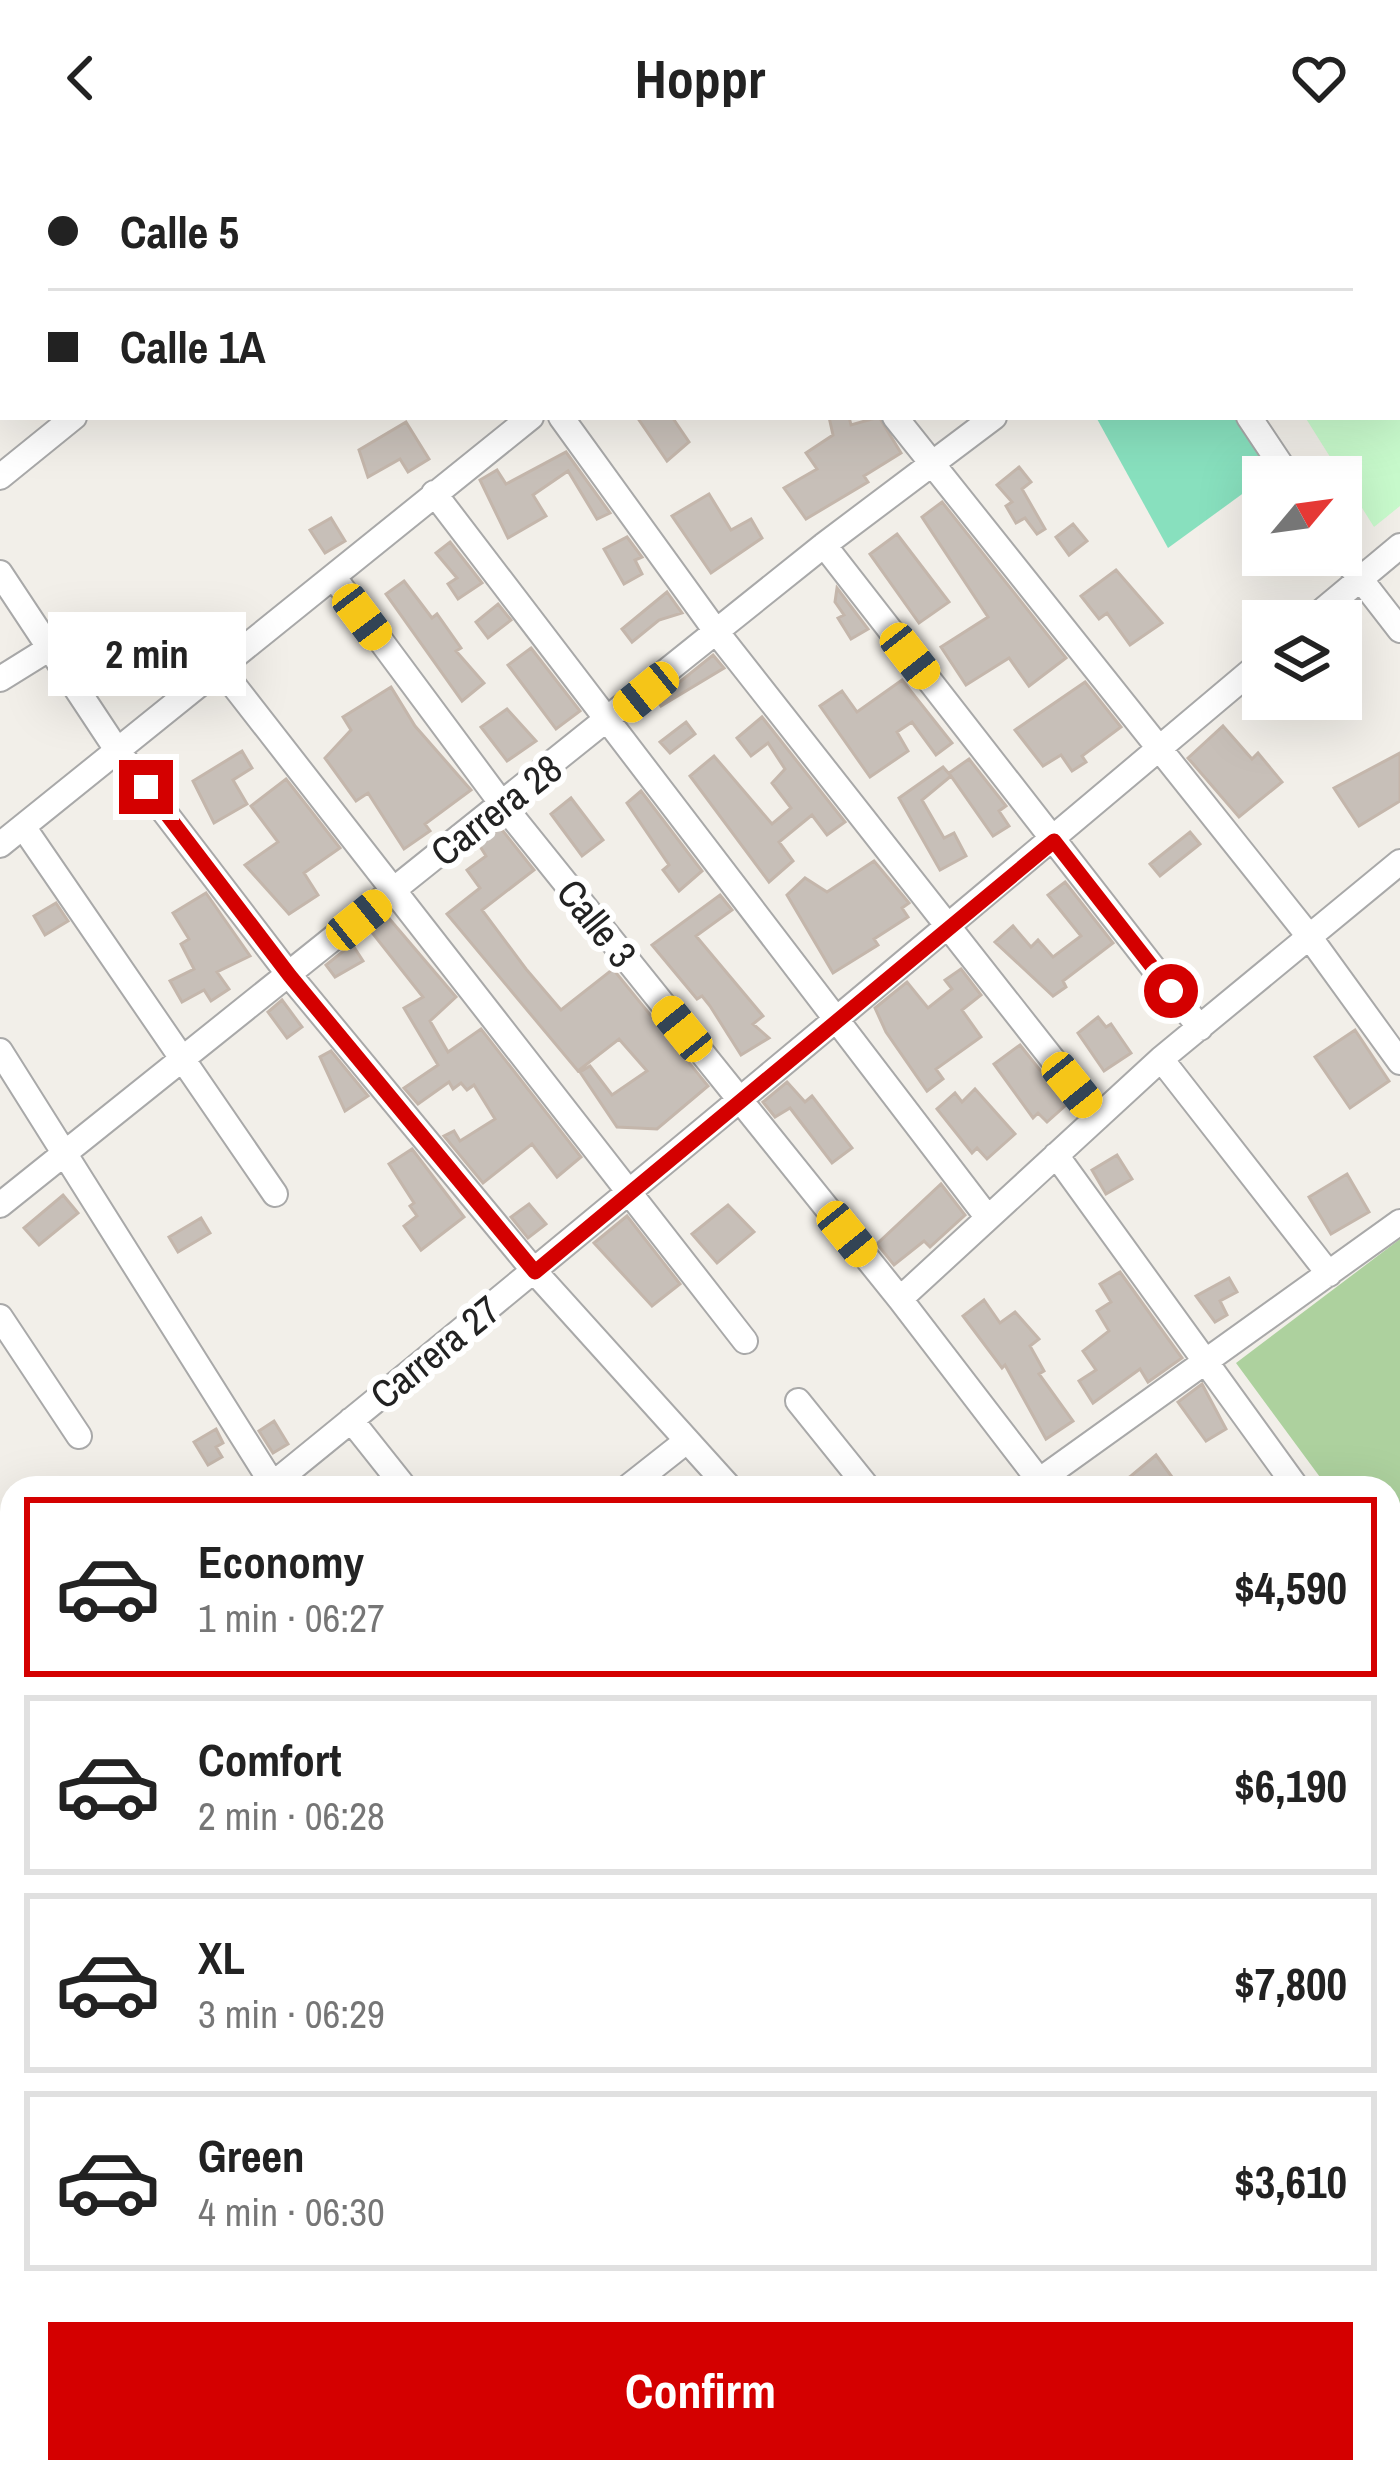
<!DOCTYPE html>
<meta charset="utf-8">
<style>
:root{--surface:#fff;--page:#f6f6f6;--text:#222;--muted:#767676;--line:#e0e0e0;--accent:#d40000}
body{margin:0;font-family:"Archivo Narrow",sans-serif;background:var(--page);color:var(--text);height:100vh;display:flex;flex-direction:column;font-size:45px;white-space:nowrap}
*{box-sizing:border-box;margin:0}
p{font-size:39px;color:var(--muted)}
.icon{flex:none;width:66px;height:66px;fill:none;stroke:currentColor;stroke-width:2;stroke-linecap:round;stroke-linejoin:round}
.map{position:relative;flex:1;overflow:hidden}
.side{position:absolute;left:0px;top:1320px;width:1401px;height:1008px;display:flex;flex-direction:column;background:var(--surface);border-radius:36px 36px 0 0;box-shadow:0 12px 48px #0002}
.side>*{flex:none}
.banner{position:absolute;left:0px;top:0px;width:1401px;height:264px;box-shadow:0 12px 48px #0002;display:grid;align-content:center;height:264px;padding:0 48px;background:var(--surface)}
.needle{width:78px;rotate:61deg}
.controls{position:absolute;left:1242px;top:300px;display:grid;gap:24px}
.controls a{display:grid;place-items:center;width:120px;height:120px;border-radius:0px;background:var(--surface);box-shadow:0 12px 48px #0002;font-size:60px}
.end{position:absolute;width:54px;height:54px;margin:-27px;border:15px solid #d40000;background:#fff;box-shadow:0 0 0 6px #fff}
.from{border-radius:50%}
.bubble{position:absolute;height:84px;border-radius:0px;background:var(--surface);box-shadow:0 12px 48px #0002;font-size:39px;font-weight:700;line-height:84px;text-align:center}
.car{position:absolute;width:36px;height:72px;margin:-36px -18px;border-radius:15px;box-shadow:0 0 9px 3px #0007;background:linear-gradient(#f5c518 24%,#345 0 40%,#f5c518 0 76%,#345 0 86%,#f5c518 0)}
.banner b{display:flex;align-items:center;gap:42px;height:114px;font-size:45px}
.banner b+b{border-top:3px solid var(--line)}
.banner i{width:30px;height:30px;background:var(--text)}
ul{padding:21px 0 0;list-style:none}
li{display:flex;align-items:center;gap:36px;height:180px;margin:0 24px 18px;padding:0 24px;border:6px solid var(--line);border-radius:0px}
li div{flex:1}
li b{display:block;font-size:45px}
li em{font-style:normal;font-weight:700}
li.selected{border-color:var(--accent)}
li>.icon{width:108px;height:108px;stroke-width:1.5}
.primary-button{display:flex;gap:24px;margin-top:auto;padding:24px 48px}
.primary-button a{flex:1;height:138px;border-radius:0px;background:var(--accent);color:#fff;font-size:48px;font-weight:700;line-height:138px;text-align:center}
header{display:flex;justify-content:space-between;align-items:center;height:156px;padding:0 48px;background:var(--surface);font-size:54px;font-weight:700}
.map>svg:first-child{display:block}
</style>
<header><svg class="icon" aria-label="back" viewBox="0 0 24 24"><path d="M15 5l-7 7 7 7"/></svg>Hoppr<svg class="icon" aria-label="heart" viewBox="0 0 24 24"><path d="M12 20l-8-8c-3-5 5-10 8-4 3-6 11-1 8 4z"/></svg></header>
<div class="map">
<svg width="1400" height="2328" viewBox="0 0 1400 2328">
<rect width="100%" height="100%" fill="#f2efe9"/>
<!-- forest -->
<path fill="#add19e" d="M1400,1083v346l-11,-15v-82h-61l-92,-125z"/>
<!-- park -->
<path fill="#c8facc" d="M1400,123v227l-26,21 -69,-110h93z"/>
<!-- pitch -->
<path fill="#88e0be" d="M1096,261h146l36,51 -110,80z"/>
<!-- building -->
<path fill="#c7bfb8" stroke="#c4b6ab" stroke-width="3" d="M637,261h35l17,25 -22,19z
M829,261h20l2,8 28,-8 22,36 -37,23 4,6 -62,37 -22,-31 33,-19 -11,-16 27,-18z
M406,266l23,37 -21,13 -8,-13 -32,18 -9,-27z
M566,296l44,61 -13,6 -29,-48 -35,24 13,21 -38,22 -28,-58 17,-10 9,14z
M1019,311l12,15 -9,7 23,40 -8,5 -12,-16 -9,5 -10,-17 6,-4 -15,-17z
M709,338l22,36 20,-11 11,19 -51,35 -39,-57z
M942,346l124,156 -37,28 -20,-28 -43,27 -25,-38 47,-30 -66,-100z
M331,362l14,23 -20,12 -15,-23z
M1073,368l14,17 -18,14 -13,-18z
M897,378l52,68 -30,21 -49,-69z
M627,381l15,20 -7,3 7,14 -18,10 -20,-35z
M450,386l32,41 -24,16 -10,-15 9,-6 -21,-25z
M1116,414l46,53 -32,22 -23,-32 -8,6 -18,-23z
M404,425l28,37 5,-4 24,34 -5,3 28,32 -22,18 -76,-107z
M837,432l31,41 -17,10 -13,-21 6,-3 -9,-13z
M667,436l15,21 -23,7 -27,22 -10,-13z
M498,448l13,16 -23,18 -12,-16z
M531,492l49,63 -24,18 -48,-64z
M125,495l16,23 -18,12 -16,-23z
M713,499l11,13 -63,38 -4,-6z
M902,524l50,63 -16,12 -24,-33 -15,10 11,19 -38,26 -50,-71 22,-15 15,21z
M1085,526l36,45 -39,29 4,6 -14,9 -11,-16 -18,11 -28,-36z
M391,531l24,39 56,64 -46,34 5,7 -26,18 -36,-56 -12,8 -31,-43 26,-28 -8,-13z
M507,553l29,32 -29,20 -26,-34z
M762,561l83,105 -18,13 -15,-20 -33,27 14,19 -24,21 -79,-106 24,-20 58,68 19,-16 -19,-25 13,-14 -17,-26 -17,13 -14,-18z
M686,566l9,12 -25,19 -10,-11z
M1223,570l29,33 6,-6 24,29 -43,35 -51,-59z
M242,595l10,17 -19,12 14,24 -33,19 -21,-42z
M1400,597v48l-41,25 -25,-38z
M969,603l37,47 -7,5 10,15 -16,10 -44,-63z
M943,611l8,9 -29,24 22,38 10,-5 12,23 -26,14 -41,-72z
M286,623l54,69 -36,25 14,22 -29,19 -44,-49 33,-23 -27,-36z
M641,635l61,80 -23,20 -16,-21 6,-5 -42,-62z
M571,642l32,42 -21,16 -31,-42z
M499,670l35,44 -52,40 44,59 35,41 52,-41 95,117 -51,43 -40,-2 -37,-55 10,-6 22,29 35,-24 -28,-32 -41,32 -131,-157 33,-26 -13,-18 19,-14 -8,-13z
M1190,676l10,12 -40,32 -10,-12z
M874,705l35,42 -7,5 6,9 -34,22 4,6 -45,28 -46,-78 18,-17 22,14z
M1065,726l48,61 -50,38 3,6 -13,9 -58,-54 18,-16 18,21 7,-7 15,17 28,-21 -33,-41z
M206,737l44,63 -33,16 12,17 -18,12 -7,-11 -22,12 -12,-21 24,-12 -13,-25 8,-5 -16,-26z
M720,739l12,15 -36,26 67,80 -10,8 16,14 -28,17 -31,-49 -8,-10 -5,3 -45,-54z
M56,747l12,18 -23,14 -11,-19z
M387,760l69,81 -26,24 18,31 33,-23 100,128 -24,20 -25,-33 -49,39 -39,-47 10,-5 6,10 35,-22 -21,-34 -7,5 -6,-7 -8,6 -4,-7 -31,22 -14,-16 34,-23 -34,-57 19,-11 -53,-67z
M352,788l11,17 -28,16 -9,-12z
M961,813l20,26 -19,15 19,27 -45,32 7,10 -16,12 -41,-59 -11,-24 32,-26 21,26 24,-19 -7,-9z
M282,844l20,27 -15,11 -19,-26z
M1098,861l8,10 5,-3 20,29 -27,18 -26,-38z
M1355,874l34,51 -39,27 -35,-51z
M1020,889l47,59 -20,18 -9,-9 -5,5 -39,-54z
M331,895l37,45 -23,15 -25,-54z
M787,926l18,20 7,-6 40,52 -20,15 -42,-55 -15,9 -12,-15z
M975,933l40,45 -28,25 -10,-11 -5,5 -35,-44 18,-16 7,9z
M412,993l52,68 -43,33 -17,-24 13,-10 -7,-10 4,-3 -25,-39z
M1117,999l15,24 -26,15 -14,-24z
M1347,1018l22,38 -38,22 -22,-37z
M941,1028l24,31 -35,32 -6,-6 -30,24 -17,-21z
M63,1039l15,18 -39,32 -15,-17z
M529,1048l17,20 -18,14 -17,-21z
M728,1049l26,27 -37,31 -25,-29z
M627,1060l53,68 -28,22 -58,-63z
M201,1062l9,15 -32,19 -9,-15z
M1120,1116l62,86 -34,24 -8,-13 -47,34 -14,-22 17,-11 -13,-19 26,-20 -12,-20 14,-9 -11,-18z
M1229,1122l8,14 -17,9 7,14 -12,7 -19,-26z
M984,1144l16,23 15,-11 24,27 -9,7 14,25 -5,3 34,47 -27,18 -41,-74 -3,3 -39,-52z
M1202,1228l24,45 -20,12 -28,-39z
M274,1265l14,23 -15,9 -14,-22z
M216,1273l7,14 -7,4 6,10 -14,8 -14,-23z
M1156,1299l24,33h-68l19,-12z"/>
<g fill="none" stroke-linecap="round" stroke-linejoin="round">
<!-- minor casing -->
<g stroke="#a9a9a9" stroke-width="28">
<path id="minor" d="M170,0l2,3
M363,0l3,3
M693,0l2,3
M1068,0l2,3
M266,3l6,-3
M384,3l4,-3
M862,3l3,-3
M1311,3l4,-3
M0,5l3,5
M0,138l3,-2
M561,261l157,217 380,483
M895,261l413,518 92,127
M1249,261l40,60
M0,321l74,-60
M434,337l554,725
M824,389l376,483
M1341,398l59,76
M0,417l117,177 173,226 245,296 195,216
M335,423l167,225 398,495 145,189
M1310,465l90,-75
M221,513l524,672
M0,523l50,-31
M24,672l251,366
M0,689l531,-428
M0,895l275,437
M1161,903l168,215
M1056,999l241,333
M0,1049l824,-660 170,-128
M900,1143l261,-240 239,-197
M0,1161l79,119
M798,1245l70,87
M351,1264l54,68
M268,1332c335,-272 665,-549 995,-827
M627,1332l57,-45
M1029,1332l371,-266
M1389,1464l11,16
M0,1468l12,22
M0,1548l12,-10
M1389,1795l11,-8
M1389,1853l11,18
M1389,1913l11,3
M0,1971l12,18
M0,2078l12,3
M1389,2168l11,-8
M0,2264l12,2
M1389,2283l11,17
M265,2316l11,12
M649,2316l8,12
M1049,2316l8,12
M1278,2316l7,12
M298,2328l15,-12
M825,2328l15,-12
M1195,2328l14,-12"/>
</g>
<!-- minor -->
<use href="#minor" stroke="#fff" stroke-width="24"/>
</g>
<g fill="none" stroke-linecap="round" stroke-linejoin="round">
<!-- route -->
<path stroke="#d40000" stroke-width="15" d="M146,631l144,189 245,296 519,-431 117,150"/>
</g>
<g text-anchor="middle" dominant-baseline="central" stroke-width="12" stroke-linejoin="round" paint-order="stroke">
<!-- street labels -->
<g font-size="39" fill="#222" stroke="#fff">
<text transform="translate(496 654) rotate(-38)">Carrera 28</text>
<text transform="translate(597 767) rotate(51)">Calle 3</text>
<text transform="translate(435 1196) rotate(-39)">Carrera 27</text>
</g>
</g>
</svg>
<div class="controls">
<a><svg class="needle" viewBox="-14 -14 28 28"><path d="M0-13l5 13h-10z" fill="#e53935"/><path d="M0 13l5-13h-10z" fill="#767676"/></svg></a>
<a><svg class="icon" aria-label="layers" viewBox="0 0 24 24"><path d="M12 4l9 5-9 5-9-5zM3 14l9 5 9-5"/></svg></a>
</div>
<i class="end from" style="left:1171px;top:835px"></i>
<i class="end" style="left:146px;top:631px"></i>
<div class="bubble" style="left:48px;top:456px;width:198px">2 min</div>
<i class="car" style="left:362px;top:461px;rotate:143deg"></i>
<i class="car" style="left:910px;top:500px;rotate:142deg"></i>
<i class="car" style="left:646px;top:536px;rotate:231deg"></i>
<i class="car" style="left:359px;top:764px;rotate:51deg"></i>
<i class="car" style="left:682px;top:873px;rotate:321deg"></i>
<i class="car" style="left:1072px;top:929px;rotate:141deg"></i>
<i class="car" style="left:847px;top:1078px;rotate:141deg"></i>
<div class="banner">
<b><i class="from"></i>Calle 5</b>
<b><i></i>Calle 1A</b>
</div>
<section class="side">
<ul>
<li class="selected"><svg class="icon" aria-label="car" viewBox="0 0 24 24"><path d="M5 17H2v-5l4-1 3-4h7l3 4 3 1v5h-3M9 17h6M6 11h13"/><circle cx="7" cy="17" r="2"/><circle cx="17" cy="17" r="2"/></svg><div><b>Economy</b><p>1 min · 06:27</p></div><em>$4,590</em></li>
<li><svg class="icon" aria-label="car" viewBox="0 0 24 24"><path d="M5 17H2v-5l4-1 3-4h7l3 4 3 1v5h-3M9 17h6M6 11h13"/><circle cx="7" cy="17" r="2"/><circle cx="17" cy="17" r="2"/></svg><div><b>Comfort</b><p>2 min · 06:28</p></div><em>$6,190</em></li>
<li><svg class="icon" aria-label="car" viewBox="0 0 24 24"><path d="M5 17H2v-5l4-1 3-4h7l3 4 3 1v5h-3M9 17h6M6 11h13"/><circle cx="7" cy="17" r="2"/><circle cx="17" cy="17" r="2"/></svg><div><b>XL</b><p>3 min · 06:29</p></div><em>$7,800</em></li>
<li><svg class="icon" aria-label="car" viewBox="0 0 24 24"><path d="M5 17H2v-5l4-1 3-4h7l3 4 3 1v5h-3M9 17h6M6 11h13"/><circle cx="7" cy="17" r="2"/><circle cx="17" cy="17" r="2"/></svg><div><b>Green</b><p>4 min · 06:30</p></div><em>$3,610</em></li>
</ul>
<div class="primary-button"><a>Confirm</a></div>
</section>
</div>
